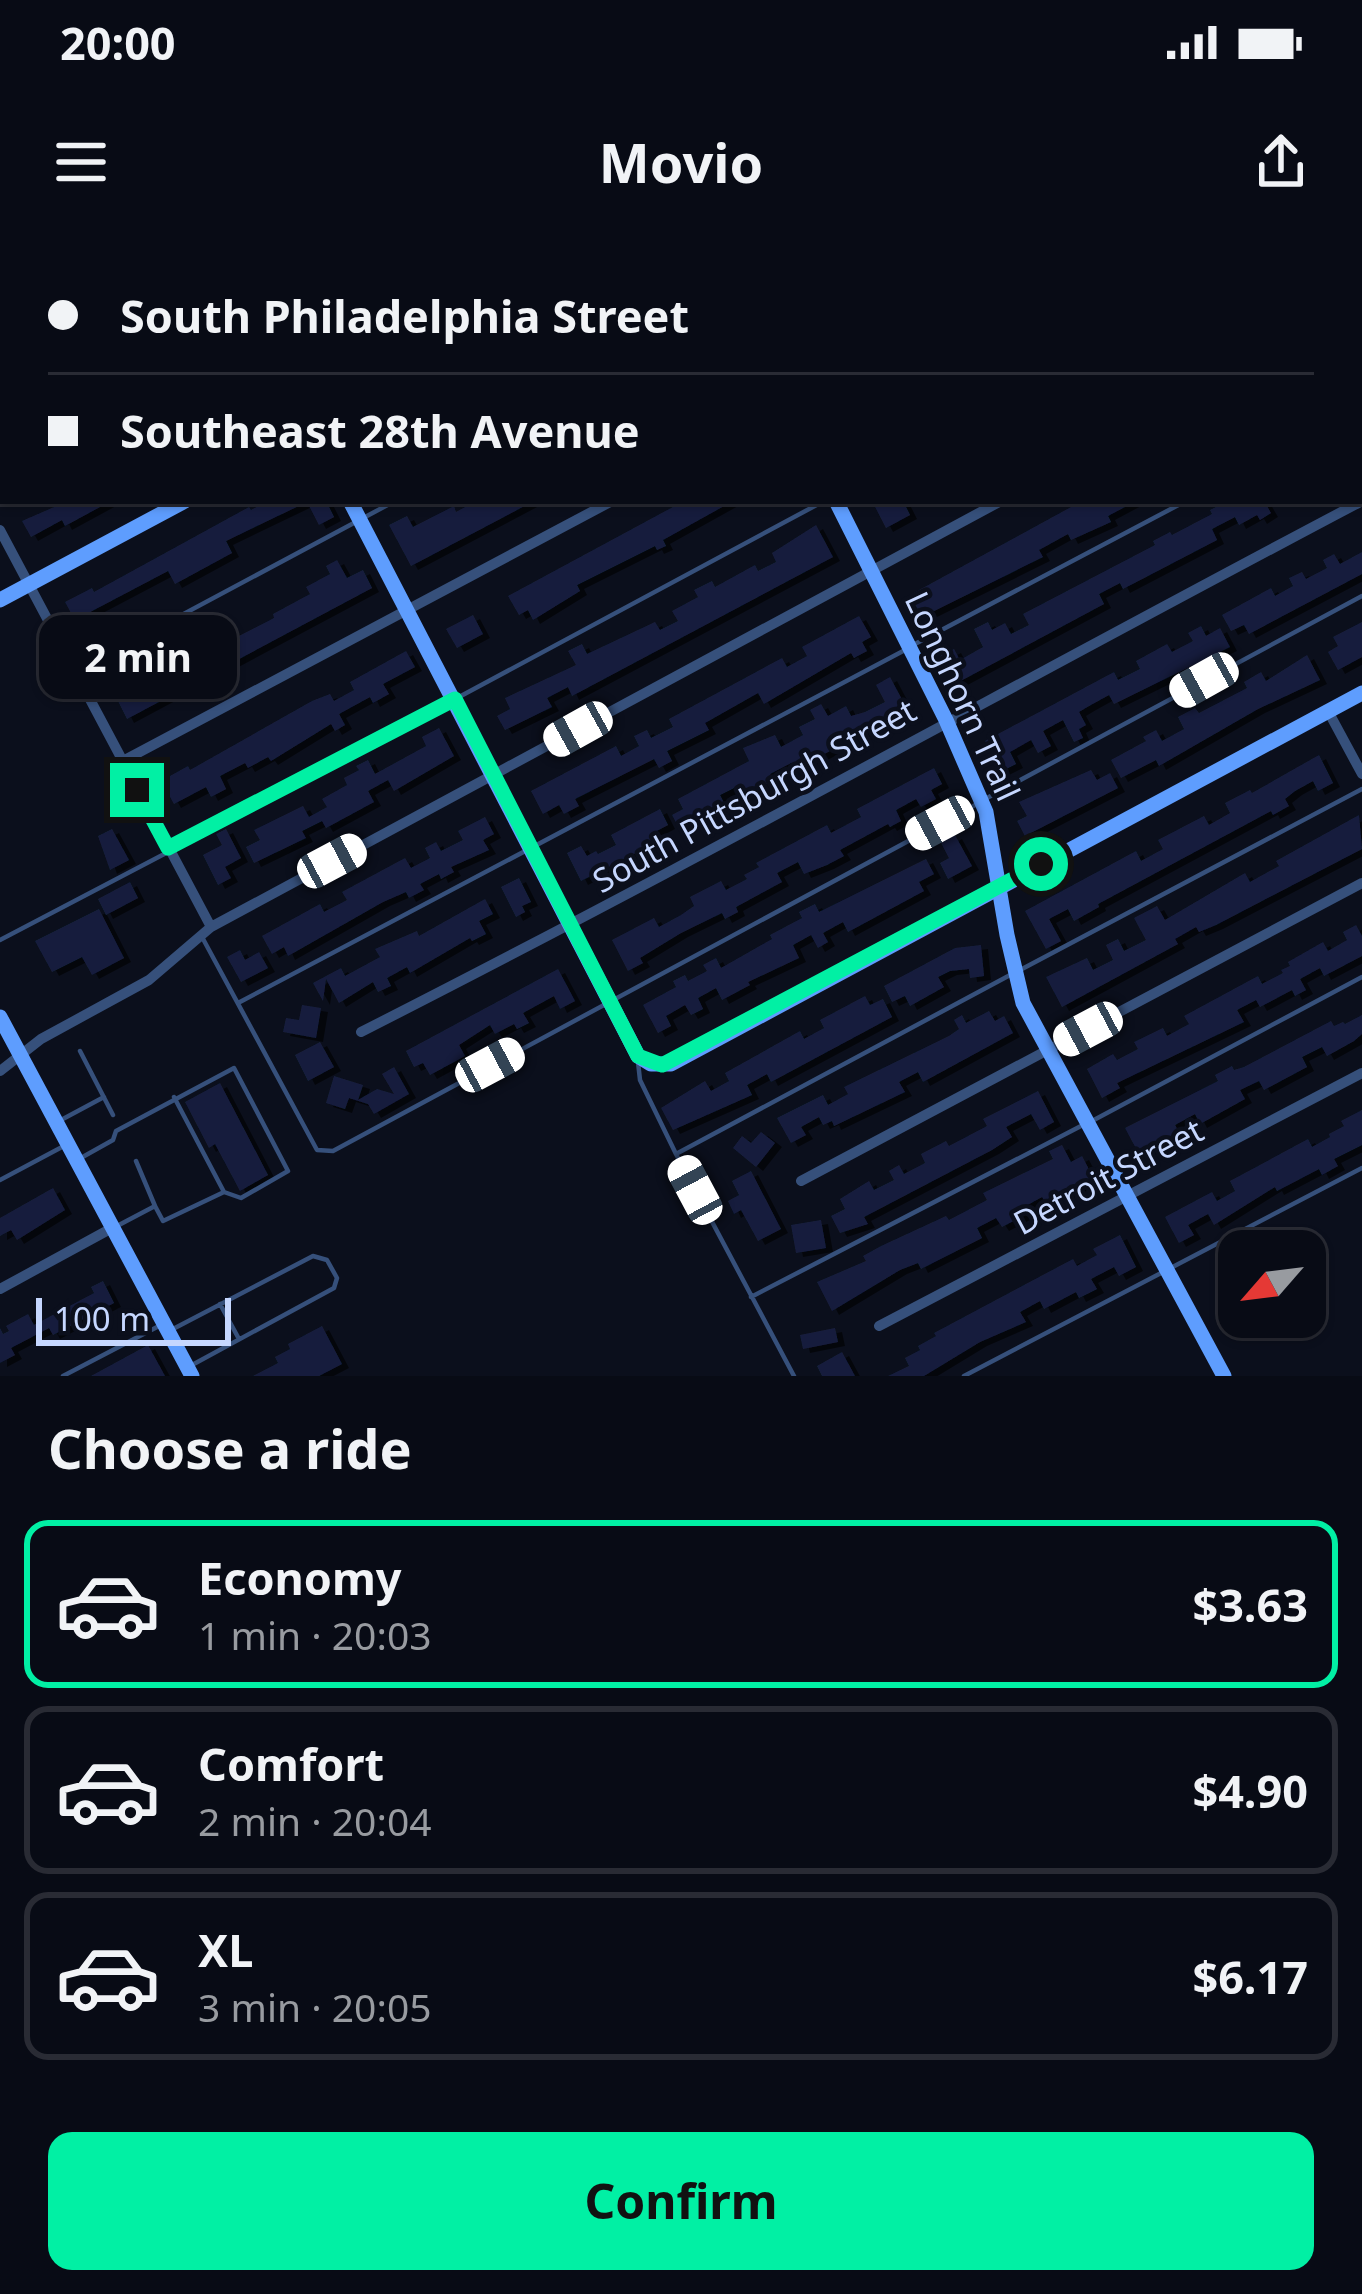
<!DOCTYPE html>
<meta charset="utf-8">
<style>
:root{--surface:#080b15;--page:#11141e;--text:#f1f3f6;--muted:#989ba0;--line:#292b34;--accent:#01f0a4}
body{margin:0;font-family:"Noto Sans",sans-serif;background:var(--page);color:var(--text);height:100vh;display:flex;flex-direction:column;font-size:45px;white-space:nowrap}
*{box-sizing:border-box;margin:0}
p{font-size:39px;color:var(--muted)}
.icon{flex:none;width:66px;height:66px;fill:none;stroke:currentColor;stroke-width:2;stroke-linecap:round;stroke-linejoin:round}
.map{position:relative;height:1136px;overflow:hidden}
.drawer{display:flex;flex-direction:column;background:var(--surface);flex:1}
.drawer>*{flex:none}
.hud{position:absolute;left:0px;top:0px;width:1362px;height:264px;box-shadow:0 3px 9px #0004,0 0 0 3px var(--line);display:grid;align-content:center;height:264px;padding:0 48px;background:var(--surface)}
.needle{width:78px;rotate:242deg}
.controls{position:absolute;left:1218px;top:990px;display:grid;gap:24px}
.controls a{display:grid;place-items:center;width:108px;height:108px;border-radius:24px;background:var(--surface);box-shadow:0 3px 9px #0004,0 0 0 3px var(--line);font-size:60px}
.scale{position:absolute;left:36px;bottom:30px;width:195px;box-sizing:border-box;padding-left:12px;border:6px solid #c6d7ff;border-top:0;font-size:33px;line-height:42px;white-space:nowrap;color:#c6d7ff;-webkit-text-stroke:9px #0b0f1c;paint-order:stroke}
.end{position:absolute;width:54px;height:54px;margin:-27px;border:15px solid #01f0a4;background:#111;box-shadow:0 0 0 6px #111}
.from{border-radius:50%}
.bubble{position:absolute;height:84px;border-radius:24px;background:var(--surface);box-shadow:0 3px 9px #0004,0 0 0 3px var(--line);font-size:39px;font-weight:700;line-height:84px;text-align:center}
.car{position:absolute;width:36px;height:72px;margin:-36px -18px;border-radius:15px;box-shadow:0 0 9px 3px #0007;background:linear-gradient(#fff 24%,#345 0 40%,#fff 0 76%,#345 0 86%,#fff 0)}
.hud b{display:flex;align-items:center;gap:42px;height:114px;font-size:45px}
.hud b+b{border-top:3px solid var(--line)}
.hud i{width:30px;height:30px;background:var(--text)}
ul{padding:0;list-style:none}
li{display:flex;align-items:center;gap:36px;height:168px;margin:0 24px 18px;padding:0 24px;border:6px solid var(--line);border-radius:24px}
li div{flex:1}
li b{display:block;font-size:45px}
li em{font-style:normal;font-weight:700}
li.selected{border-color:var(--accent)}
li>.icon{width:108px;height:108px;stroke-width:1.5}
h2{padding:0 48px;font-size:54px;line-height:144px}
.cta{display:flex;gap:24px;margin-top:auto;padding:24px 48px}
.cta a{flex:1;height:138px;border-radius:24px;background:var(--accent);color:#111;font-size:48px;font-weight:700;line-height:138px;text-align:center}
.status{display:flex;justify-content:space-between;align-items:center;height:84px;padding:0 60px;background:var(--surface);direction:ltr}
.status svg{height:33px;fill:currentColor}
header{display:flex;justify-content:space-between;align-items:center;height:156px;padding:0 48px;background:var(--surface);font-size:54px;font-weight:700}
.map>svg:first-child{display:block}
</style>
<div class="status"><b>20:00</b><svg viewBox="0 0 49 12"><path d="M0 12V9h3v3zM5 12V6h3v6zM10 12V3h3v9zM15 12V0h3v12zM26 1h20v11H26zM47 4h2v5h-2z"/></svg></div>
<header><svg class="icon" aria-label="menu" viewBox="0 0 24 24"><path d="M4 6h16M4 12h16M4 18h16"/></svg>Movio<svg class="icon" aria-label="share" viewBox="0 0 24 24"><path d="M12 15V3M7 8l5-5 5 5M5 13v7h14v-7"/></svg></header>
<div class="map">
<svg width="1362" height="1136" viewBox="0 0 1362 1136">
<defs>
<filter id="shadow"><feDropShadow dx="7" dy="4" stdDeviation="0" flood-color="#0009"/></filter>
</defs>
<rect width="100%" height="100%" fill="#0b0f1c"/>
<!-- building -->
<path fill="#171f3d" filter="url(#shadow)" d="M68,261h43l-46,25 -3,-6 -31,17 -9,-16z
M268,261h58l8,16 -15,8 -12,-23 -81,39 6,12 -57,31 -7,-13 -93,49 -10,-18 27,-14 2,4 155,-85 2,3z
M476,261h58l-123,65 -22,-41 18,-9 6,11 41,-21 2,6z
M684,261h49l-70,39 3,6 -9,4 -2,-4 -78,39 3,6 -47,29 -5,-10 -9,5 -11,-19z
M872,261h31l7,14 -24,13z
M1082,261h54l-28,15 3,6 -40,18 -3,-6 -29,16 4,7 -121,60 -12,-22z
M1216,261h48l7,12 -11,7 -3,-5 -18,10 -4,-8 -23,12 5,11 -94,49 -3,-6 -21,11 5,10 -149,80 -15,-28 14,-7 6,11 23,-13 -9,-18 14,-7 4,8 13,-7 6,11 18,-9 -6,-11 132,-69 -2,-4 17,-9 2,3 40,-21 -2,-4 8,-4z
M816,285l17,32 -261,139 -4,-9 -21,11 5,9 -47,23 -8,-14 13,-7 -5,-11 71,-33 -8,-14 14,-7 5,10 68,-32 5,8 18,-9 -6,-10 26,-14 -4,-7 18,-9 3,6 40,-22 3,6 18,-9 -4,-9z
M1362,312v22l-113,60 -5,-9 -13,6 -9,-16 49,-27 4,8 18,-10 -4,-8 13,-6 4,7 21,-11 -4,-8 11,-6 6,10z
M337,320l10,18 16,-8 9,18 -245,131 -9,-18 7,-6 24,-13 -2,-3 73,-35 -3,-6 16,-8 4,7 37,-19 -1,-4 37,-20 -4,-7 24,-13 -4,-8z
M473,375l10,19 -26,14 -11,-19z
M859,376l12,21 -9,5 5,9 -13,7 -3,-5 -87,51 -6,-11 -53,30 4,7 -42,21 5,10 -13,7 -5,-9 -79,40 4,7 -15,8 -5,-9 -16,9 -12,-23 85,-45 5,10 18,-10 -5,-10 13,-6 4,8 22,-11 -4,-8 113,-61 5,9 20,-11 -5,-9z
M1362,382v35l-24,13 -10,-18 10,-6 -5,-9z
M1201,386l5,10 14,-8 10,19 -116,57 -5,-9 -20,11 -10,6 7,13 -7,4 4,9 -9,4 -11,-22 -20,11 8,15 -13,7 -7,-13 -21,12 6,12 -14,7 -17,-30 129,-69 4,8 22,-11 -4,-8 31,-17 5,8 21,-11 -5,-8z
M406,411l9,16 -32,17 6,10 -16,9 -3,-6 -31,17 6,11 -10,6 -4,-7 -60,37 -3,-4 -20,11 -3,-5 -25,13 6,13 -15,8 -5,-10 -32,17 -13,-23 27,-15 2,4 122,-69 18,-7 4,7 20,-11 -4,-8z
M1307,415l13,25 -62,29 -99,57 -3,-6 -35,18 -10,-18 35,-19 -3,-4 13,-7 6,11 22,-12 -6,-12 17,-9 4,5 48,-25 -3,-6 17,-10 5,9z
M890,437l17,32 -112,61 -4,-7 -21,11 4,6 -26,14 -6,-10 -22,11 5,10 -45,25 -8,-15 11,-6 -5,-10 71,-38 -6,-13 32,-13 6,12 22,-12 -4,-8 16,-8 -5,-9 11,-6 7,12 18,-10 5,10 14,-4 20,-10 -9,-17z
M439,488l15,28 -60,35 -6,-11 -20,11 6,11 -48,26 -4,-7 -20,10 4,7 -52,25 -8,-16 14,-7 -6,-10 49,-24 6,11 18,-10 -5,-8 25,-14 -3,-7 15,-8 -3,-4 12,-6 7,14 51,-28 -4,-9z
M1319,515l14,28 -15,8 -5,-10 -18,10 -10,8 4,7 -16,9 -2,-4 -173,93 1,3 -25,14 -6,-12 -19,10 12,22 -15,8 -21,-38 111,-60 5,10 22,-12 -5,-9 46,-24 5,9 21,-12 -5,-10 25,-13 2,3z
M934,528l8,16 -11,6 5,9 -15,8 -5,-8 -20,11 5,11 -11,6 -2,-3 -48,26 4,6 -17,9 -23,9 -6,-12 -21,11 5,9 -46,25 2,5 -13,7 -3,-6 -41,20 -41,25 3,5 -15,8 -16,-31 42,-22 5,9 22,-12 13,-9 -4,-9 31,-16 5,9 21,-11 -3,-4 15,-8 -3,-4 71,-38 4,8 30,-16 -4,-8z
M1091,530l6,10 13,-7 8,15 -93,48 -8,-15 10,-5 -8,-14z
M660,569l8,16 -15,8 5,9 -77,39 -14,-28 14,-7 6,10 9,-5 2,3 18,-9 -5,-10z
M1359,575l3,34 -146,76 -17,7 -3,-5 -21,12 3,5 -116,63 -16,-30 41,-19 6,12 20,-10 -7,-15 12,-6 6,12 22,-11 -12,-22 23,-12 8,14 80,-47 5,9 29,-16 -3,-5z
M485,577l9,17 -11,6 6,10 -38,17 3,5 -13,7 -2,-5 -19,10 4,6 -15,8 -3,-6 -23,10 -95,54 -4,-9 -12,7 -10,-18 58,-32 4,8 23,-12 -5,-8 63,-34 6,10 19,-10 -5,-10 11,-6 5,9 22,-11 -5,-9z
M112,589l17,31 -19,10 -12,-34z
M226,589l15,29 -16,9 6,11 -13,7 -15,-30 19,-10 -6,-11z
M955,595l17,31 -24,13 -8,-16 9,-5 -8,-15z
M926,619l8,15 -15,8 5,9 -76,41 -5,-10 -20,11 5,9 -10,6 -7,-13 -18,10 6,13 -51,24 2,3 -28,15 -6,-12 -18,10 5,11 -12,6 -6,-10 -19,11 5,10 -13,7 -15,-28 33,-18 -3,-6 12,-6 3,6 19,-10 -4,-6 13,-7 5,10 51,-29 -2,-4 32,-17 -3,-6 16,-8 4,8z
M519,638l12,24 -9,4 3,6 -9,5 -15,-30z
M130,642l8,16 -32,17 -8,-16z
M485,659l8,15 -14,7 7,13 -14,7 -2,-3 -60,35 -3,-6 -20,11 4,8 -13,6 -5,-10 -34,21 -13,-24 -3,22 -10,-18 28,-15 4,8 35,-19 -5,-8 42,-18 2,5z
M99,669l25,49 -32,17 -10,-18 -30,15 -17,-31z
M1356,685l6,11v20l-38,20 -4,-8 -20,11 6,11 -11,6 -3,-6 -32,17 -4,-7 -19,10 7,12 -127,61 3,5 -18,10 -15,-29 26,-15 4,6 21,-11 -4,-7 29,-14 4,8 22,-12 -5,-8 74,-40 4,8 21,-11 -2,-3 9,-4 -2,-4 35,-20 5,9 19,-11 -4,-8z
M981,705l3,31 -14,2 -1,-9 -19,2 -12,6 6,10 -34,19 -5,-10 -13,6 -8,-16 71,-38z
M240,710l5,10 14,-8 9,16 -27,14 -14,-25z
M558,729l17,32 -15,8 -6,-13 -31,17 6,10 -12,6 -3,-5 -19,10 -5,-9 -31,20 6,11 -35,19 -7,-12 -9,4 -8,-16z
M865,756l5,9 13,-6 9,18 -121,65 -4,-8 -20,11 5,10 -79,35 -12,-22 44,-27 6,10 18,-10 -4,-8 75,-42 4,8 20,-11 -4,-8z
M302,765l19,3 -5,30 -33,-6 3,-14 13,2z
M989,771l6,10 9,-5 9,17 -90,49 -5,-10 -19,10 6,10 -71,34 -2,-5 -9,4 -4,-8 -18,10 5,8 -15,8 -14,-25 46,-23 5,10 20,-11 -4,-7 105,-51 10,-7 -5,-9 8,-5 4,8z
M1362,775v19l-8,7 -27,15 -5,-9 -20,10 5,10 -43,23 -5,-9 -19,9 5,9 -45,25 -5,-10 -20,11 5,9 -40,22 -15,-28 93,-47 -3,-6 17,-9 2,4 10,-3 87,-46 3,5 9,-4 2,2z
M320,802l14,25 -26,14 -13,-26z
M394,827l15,27 -35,20 -6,-10 -19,-6 -4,11 -19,-6 8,-27 29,9 -5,15 19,-11 17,5 -12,-20z
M220,843l48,92 -28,16 -25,-47 -6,4 -24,-46z
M1038,851l16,31 -14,8 -9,-16 -25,13 6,10 -20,13 -128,67 4,7 -28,9 -9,-17 14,-7 -5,-10 29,-18 5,9 20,-10 -5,-9 10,-6 5,9 21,-11 -4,-9 25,-13 3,5 38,-20 -4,-7z
M1362,870v35l-28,14 4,7 -16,9 -3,-6 -42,22 -2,-4 -61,38 -6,-11 -20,11 6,10 -15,8 -14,-26 47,-25 5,9 18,-10 -5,-10 78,-42 4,8 18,-10 -1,-3 15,-8 -3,-5z
M761,892l14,11 -19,24 -23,-19 9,-12 9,7z
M1062,905l9,17 11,-6 12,23 -47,26 -5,-8 -20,11 3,7 -23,12 -6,-9 -19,10 5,10 -61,31 -3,-6 -18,7 -68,41 -15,-29 49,-21 -3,-5 18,-10 65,-30 3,4 38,-20 -4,-7 70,-34 -4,-8z
M751,931l30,58 -23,12 -17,-31 -7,4 -6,-13 11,-6 -7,-14z
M53,948l12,22 -48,30 -6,-10 -11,6v-18z
M821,980l5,28 -30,5 -5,-28z
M1120,995l16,32 -17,9 -5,-9 -23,12 6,10 -18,9 -3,-6 -32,17 -4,-8 -20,11 6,10 -46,20 -56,34h-36l21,-10 -4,-8 15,-8 -2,-4 18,-10 -2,-3 139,-74 4,7 20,-11 -4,-6z
M103,1041l11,22 -61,32 -4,-7 -38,20 4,7 -15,8v-35l3,6 6,-3 -3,-5 22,-12 6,11 60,-32 -3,-6z
M322,1086l20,38 -23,12h-66l25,-13 -3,-6 15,-8 -2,-5z
M835,1088l3,14 -35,7 -3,-14z
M148,1105l17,31h-74z
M842,1112l13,24h-33l-5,-10z"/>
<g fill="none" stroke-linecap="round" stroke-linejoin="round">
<!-- lane -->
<path stroke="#36507b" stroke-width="4.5" d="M426,3l5,-3
M880,3l5,-3
M1312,3l6,-3
M1359,169l3,-1
M0,236l3,-1
M915,404l271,-143
M77,431l318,-170
M459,457l365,-196
M987,558l375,-202
M171,606l278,-144
M202,697l115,213 16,1 644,-347
M0,700l170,-89
M1022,729l340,-180
M238,763l667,-353
M80,811l33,64
M638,822l2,18 36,74 118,222
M174,857l50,95
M61,880l43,-23
M1092,881l270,-144
M676,914l336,-180
M79,919l34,-19 3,-9 118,-63 54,103 -47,27 -17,-6 -61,29 -8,-15 -38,20
M136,921l19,45
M0,940l62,-33
M751,1057l330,-171
M220,1064l19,35
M173,1089l140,-73 14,4 10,18 -3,10 -142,77
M63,1136l96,-50
M964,1136l398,-208"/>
<!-- street -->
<path stroke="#36507b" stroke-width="10" d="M1338,0l1,3
M1093,3l6,-3
M1359,40l3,5
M1359,72l3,-2
M0,109l3,-2
M0,290l211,397
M1328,471l34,63
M121,522l491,-261
M361,792c337,-171 667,-355 1001,-531
M0,831l41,-32 108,-59 62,-53 790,-426
M801,941l561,-298
M0,1049l112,-61
M879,1086l483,-253"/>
<!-- secondary -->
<path stroke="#5e9dfe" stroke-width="15" d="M211,0l2,3
M701,0l2,3
M667,3l6,-3
M350,261l288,555 13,8h20l691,-371
M836,261l110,219 40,92 21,123 16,68 201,373
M0,360l185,-99
M0,777l192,359"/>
</g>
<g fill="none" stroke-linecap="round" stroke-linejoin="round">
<!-- route -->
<path stroke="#01f0a4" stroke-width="15" d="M137,550l31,58 287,-149 183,357 24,9 379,-201"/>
</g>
<g text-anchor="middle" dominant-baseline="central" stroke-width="9" stroke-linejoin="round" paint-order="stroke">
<!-- street labels -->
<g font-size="33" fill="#c6d7ff" stroke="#0b0f1c">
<text transform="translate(963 456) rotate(65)">Longhorn Trail</text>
<text transform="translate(754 555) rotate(-29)">South Pittsburgh Street</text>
<text transform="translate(1108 936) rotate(-28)">Detroit Street</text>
</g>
</g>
</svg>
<div class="controls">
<a><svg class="needle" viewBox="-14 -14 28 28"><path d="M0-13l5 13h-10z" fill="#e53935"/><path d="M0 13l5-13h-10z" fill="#989ba0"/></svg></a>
</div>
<div class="scale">100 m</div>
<i class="end from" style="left:1041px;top:624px"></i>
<i class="end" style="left:137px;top:550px"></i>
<div class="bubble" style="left:39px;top:375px;width:198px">2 min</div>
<i class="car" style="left:1204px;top:440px;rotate:241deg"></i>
<i class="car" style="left:578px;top:489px;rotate:241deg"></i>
<i class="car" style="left:940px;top:583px;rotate:242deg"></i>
<i class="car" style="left:332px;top:621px;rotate:62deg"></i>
<i class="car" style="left:1088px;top:789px;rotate:242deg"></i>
<i class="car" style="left:490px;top:825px;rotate:62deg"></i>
<i class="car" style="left:695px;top:950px;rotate:332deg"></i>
<div class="hud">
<b><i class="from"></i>South Philadelphia Street</b>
<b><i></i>Southeast 28th Avenue</b>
</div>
</div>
<section class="drawer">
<h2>Choose a ride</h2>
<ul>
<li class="selected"><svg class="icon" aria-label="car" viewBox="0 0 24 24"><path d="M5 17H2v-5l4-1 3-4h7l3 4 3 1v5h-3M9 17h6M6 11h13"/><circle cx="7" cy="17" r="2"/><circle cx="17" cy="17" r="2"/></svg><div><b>Economy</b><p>1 min · 20:03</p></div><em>$3.63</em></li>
<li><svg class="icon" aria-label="car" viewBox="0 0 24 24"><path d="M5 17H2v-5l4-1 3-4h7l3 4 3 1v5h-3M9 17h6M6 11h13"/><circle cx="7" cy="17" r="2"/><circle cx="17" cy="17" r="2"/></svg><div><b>Comfort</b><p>2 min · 20:04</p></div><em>$4.90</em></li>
<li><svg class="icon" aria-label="car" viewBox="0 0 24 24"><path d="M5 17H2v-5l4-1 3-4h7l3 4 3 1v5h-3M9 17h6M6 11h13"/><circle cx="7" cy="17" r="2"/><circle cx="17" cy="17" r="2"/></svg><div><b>XL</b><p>3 min · 20:05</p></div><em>$6.17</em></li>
</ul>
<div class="cta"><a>Confirm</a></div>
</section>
